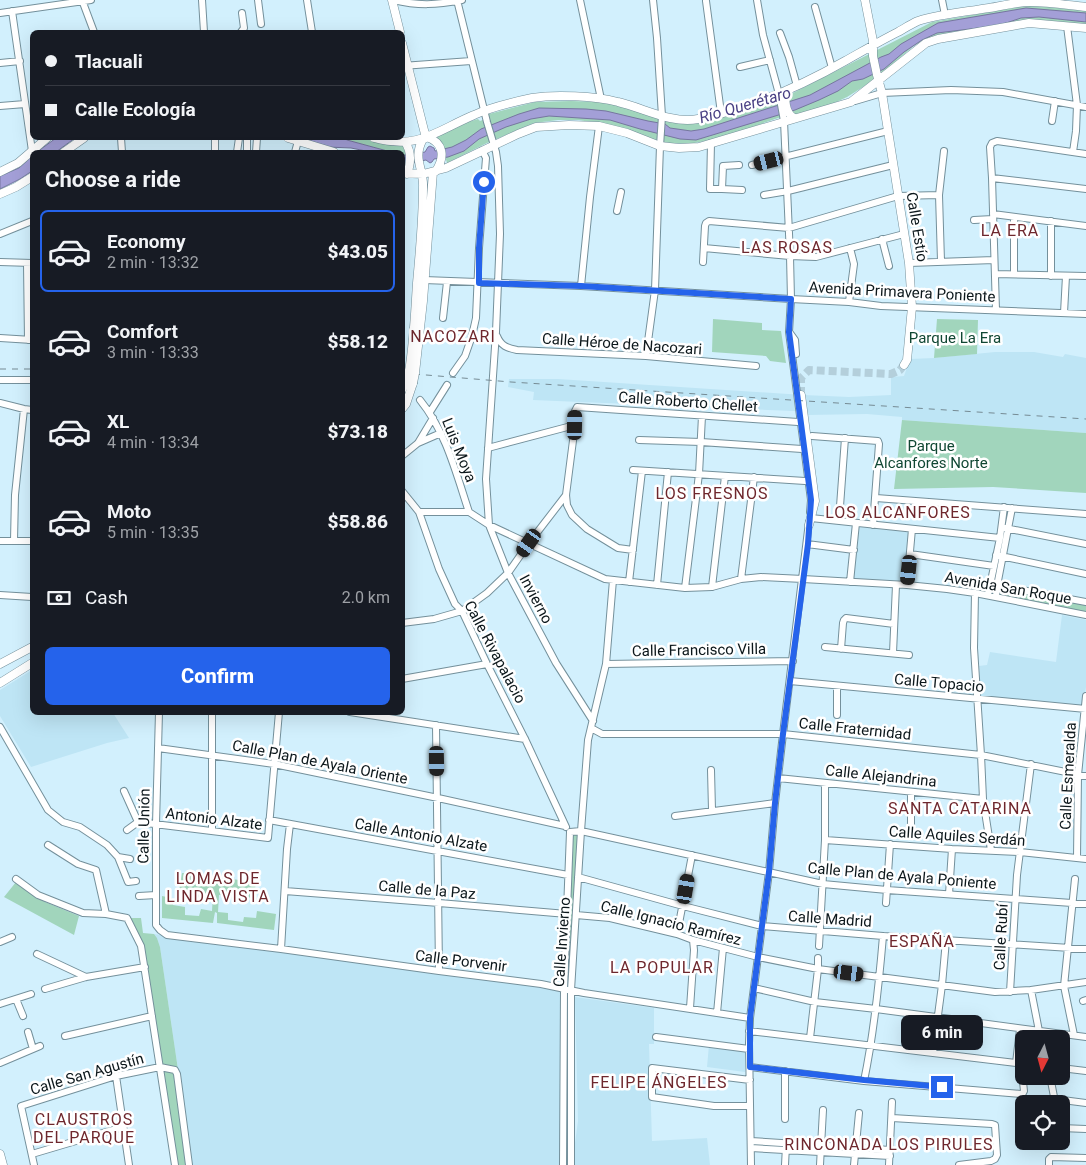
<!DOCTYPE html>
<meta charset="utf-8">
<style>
:root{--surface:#171b24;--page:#242831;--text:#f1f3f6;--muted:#9ea1a6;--line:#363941;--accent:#2563eb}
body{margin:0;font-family:Roboto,sans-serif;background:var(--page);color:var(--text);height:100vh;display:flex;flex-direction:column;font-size:19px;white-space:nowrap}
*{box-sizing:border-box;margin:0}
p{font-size:16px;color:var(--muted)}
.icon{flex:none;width:28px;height:28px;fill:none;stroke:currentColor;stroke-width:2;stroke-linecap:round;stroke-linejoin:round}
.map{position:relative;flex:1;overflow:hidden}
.panel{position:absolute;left:30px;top:150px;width:375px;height:565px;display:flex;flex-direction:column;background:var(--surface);border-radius:8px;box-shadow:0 5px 20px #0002}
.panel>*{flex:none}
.hud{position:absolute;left:30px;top:30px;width:375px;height:110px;border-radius:8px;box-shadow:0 5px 20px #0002;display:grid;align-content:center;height:110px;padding:0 15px;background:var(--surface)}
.needle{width:32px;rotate:186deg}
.controls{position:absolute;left:1015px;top:1030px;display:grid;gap:10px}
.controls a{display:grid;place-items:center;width:55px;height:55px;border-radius:8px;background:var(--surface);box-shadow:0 5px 20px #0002;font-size:25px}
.end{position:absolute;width:22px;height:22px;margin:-11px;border:6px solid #2563eb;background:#fff;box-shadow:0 0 0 2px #fff}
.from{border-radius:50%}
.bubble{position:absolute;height:35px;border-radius:8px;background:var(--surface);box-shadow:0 5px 20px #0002;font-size:16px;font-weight:800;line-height:35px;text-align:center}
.car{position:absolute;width:15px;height:30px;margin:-15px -8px;border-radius:6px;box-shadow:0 0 4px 1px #0007;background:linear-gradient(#222 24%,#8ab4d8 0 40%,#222 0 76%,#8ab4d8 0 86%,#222 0)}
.hud b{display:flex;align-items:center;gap:18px;height:48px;font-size:19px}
.hud b+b{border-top:1px solid var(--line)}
.hud i{width:12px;height:12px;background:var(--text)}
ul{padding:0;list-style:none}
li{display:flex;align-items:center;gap:15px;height:82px;margin:0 10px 8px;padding:0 5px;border:2px solid transparent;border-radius:8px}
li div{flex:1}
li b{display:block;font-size:19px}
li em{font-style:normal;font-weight:800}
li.active{border-color:var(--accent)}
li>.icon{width:45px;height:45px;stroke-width:1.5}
h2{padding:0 15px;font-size:22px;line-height:60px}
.pay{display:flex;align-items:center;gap:12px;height:55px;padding:0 15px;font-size:19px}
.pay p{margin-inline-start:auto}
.button{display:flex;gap:10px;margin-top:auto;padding:10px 15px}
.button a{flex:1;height:58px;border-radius:8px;background:var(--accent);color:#fff;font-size:20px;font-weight:800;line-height:58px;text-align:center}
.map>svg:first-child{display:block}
</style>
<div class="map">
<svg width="1086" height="1165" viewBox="0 0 1086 1165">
<rect width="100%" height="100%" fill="#d2f0fd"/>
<!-- built -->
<path fill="#bee5f5" d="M995,352h39l29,5 2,-3 21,4v75l-184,-13v-3l-35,-3 -60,1 -3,-3 -10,-1 -261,-11 1,-8 -26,-5 1,-8h49l245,16 46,2 42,-2v-18l13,-1 6,-17 24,-1z
M859,527l50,5 -5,49 -51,-2z
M1062,615l24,5v67l-3,20 -102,-9 -2,-32 8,-1 3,-13 66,10z
M32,670v42l81,1 16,25 -22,5 -76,24 -31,-51v-26z
M154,934l410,55 -1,176h-371l-32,-218 -3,-9z
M575,997l79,11v36h-5l3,97 55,-3 3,27h-138l6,-44z
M709,1045l34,5 3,3 -1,19 -38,-5z"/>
<!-- green -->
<path fill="#a1d5bc" d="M1030,5l56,6v14l-58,-5 -103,20 -11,6 -43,36 -24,15 -17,8 -27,9h-9l-16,4 -57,20 -32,6 -20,-1 -14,-2 -44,-15 -32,-6h-21l-24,3 -47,20 -40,20 -4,-14 -6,-12 28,-14 13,-4 2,2 8,-3 1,-4 46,-12 36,-1 30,1 105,19 81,-25 145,-74z
M344,138h30l31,4 5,13h-7l-1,-3h-11l-44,-12z
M713,319l49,4v7l19,1 5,32 -16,-2 -4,-5 -54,-4z
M937,319l41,1 -1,34 -43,4z
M902,420l184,13v60l-93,-6 -99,2z
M1000,588l86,16v9l-87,-17z
M573,835h5l-5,106h-6z
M182,873l74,9 -2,16 -35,-3 -1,17 10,1v7l15,2 1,-5 12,1 1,-7 19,3 -2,16 -57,-7v-10l-2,-1 -2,11 -51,-5v-22l10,2 1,7 12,2v8l14,1 2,-7 11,2 1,-17 -14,-1v8l-10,-2 1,-7 -11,-2z
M16,882l29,20 34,14 -5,19 -70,-38z
M127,918h14l2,15 11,1 3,4 3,9 32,218h-17l-34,-219z"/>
<!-- water -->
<path fill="#a39fd7" stroke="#76769f" d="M1026,8l60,5v9l-47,-5 -18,1 -18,6 -17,3 -49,6 -15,7 -18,12 -20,17 -21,10 -11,2 -14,10 -19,9 -24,10 -99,30 -16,-1 -40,-10 -30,-9 -61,-4 -18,3 -25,8 -27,12 -15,12 -16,6 -14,2 -2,3 -2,1 -4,-3 -16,3 -7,-1 -1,-7h4l19,-3 3,-5 2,-1 4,2 1,3 17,-4 14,-7 15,-11 38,-15 20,-6 47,1 20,2 42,10 17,3 5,4 21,3 13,-2 106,-34 71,-38 8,-3 12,-10 37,-21z
M56,138h19l-19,14h-19z
M303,138h41l3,2 44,12h-20l-20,-4 -24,-1z
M32,156v15l-12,8 -20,10v-13l19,-8z"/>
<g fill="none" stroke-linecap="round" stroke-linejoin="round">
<!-- major-tunnel -->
<path stroke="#b4cfdb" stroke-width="8" stroke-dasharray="8 4" stroke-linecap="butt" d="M801,395v-17l8,-8 82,4 9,-4 4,-5"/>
<!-- minor casing -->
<g stroke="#74909b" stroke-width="8">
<path id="minor" d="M82,0l12,32
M202,0l2,32
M258,0l3,24
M307,0l5,32
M393,0c26,6 43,5 69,0
M457,0l30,122 9,30 2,14 2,68 -4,98 -10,147 3,46 19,48 48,90 37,58
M580,0l21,99
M757,0l6,35 16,59 5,27 6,135 1,43 -2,33 22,168 -1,12
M942,0l3,15
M706,1l15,112
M815,7l17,61
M12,11l20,140
M0,13l91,-13
M1067,26l10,79 -1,26 -3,21
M241,32l3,-4 -2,-15
M780,33l9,24 8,29
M0,63l20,-2
M402,66l69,-5
M740,67l30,-7
M855,101l27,-8 69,-3 52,2 83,15
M0,106l25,-2
M1052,121l3,-20
M121,138l1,14
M711,143l-1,46h12l1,-23 16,-1
M215,152v-14
M237,152l2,-14
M247,152v-14
M256,152l1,-14
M295,152l3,-11
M752,165l136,-34
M992,178l94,11
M722,189l20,1
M764,195l24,-4 105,-26
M617,211l4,-19
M993,214l93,12
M974,220l19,-1
M0,234l32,-13
M882,239l7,27
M704,248l86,8 26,1 88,-23
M941,261l-2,-66 5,-44
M0,262l32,1
M703,262l2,-36 1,-3 3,-2 80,7 109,-32 41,-1
M27,263l1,77
M909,263l85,-3
M995,274l91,2
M1014,274v-57
M1051,276v-55
M424,280l157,6 210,13 58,3 32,4 205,8
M581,286l9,-89 9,-71
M849,302l5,-38 -4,-16
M996,310l-4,-132 -2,-31 2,-4 5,-2 89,13
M1064,313l2,-37
M443,318l4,-36
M790,333l5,7 1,14
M497,336c4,10 10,12 20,14l129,6 110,10
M0,338l32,2
M646,356l9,-66 5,-144 2,-30 -5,-78 -4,-38
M453,373l12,-17 7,-20 4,-18 3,-70 7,-90 -2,-4 -3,-3
M0,380h32
M420,400c26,32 36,73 49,112
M0,403l24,6 8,1
M430,412l17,-27
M812,436l66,5 1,3 -6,81
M639,440l62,2 101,7
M418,443l23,-10
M488,448l87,-23
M402,456l16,-13 15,-25
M633,470l172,11
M402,491l17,21 20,57 16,35 7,7 25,53 38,75 41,88
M876,498l210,16
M419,512h50
M469,512l20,13 116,54 80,9 27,-1 29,-8 20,-2 42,2 104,6 40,4 28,4 111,22
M811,518l189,20
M839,520l6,-82
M1005,528l81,16
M0,541h32
M14,541l1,-46 9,-86
M807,544l47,6
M633,550l-15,-2 -31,-19 -15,-14 -5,-10 -1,-10 9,-70v-14l2,-4 221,15
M910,554l84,12
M996,555l90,19
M741,579l13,-102
M629,582l13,-111
M850,582l6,-59
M990,584l96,18
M657,585l11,-113
M907,585l5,-56
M712,587l13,-111
M685,588l14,-114 3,-58
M975,593l-1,55 7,107 2,44 8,51
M0,595l32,2
M988,595l12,-57 4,-31
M996,597l1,-11 15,-78
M402,623l32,-4 28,-8 25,-18 21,-20 21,-30 37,-48
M825,647l84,8
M841,649l2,-26 1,-3 2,-2 48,6
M893,653l3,-68
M606,664l187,-3
M402,679l85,-15
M790,681l296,28
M837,686v29
M159,712l-3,112v101l4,5 7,5 114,14 158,22 102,13 43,9 166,25
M350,712l175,27
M436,725l3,246
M0,727l48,83 15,12 17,5 27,18 11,12 12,2
M591,728l11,6h181l198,21 105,21
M158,748l116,16 164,34 127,28
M711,770l1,40
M778,778l205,21
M124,791l14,31
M911,792v32
M675,816l100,-13
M269,820l299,55
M127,830l11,-8 130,16 11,-126
M212,831v-119
M570,832l11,-1 242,53 64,6 199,14
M825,840l127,9 68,3 66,7
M48,845l30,19 18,6 10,44
M118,857l10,25 8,-1
M1077,858l1,-83 8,-79
M578,877l105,29 79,20 121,10 203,13
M16,879l22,16 45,18 23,1 21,4 14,28 34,219
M285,891l154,12 128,11
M949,894l3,-45
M139,896l17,-1
M886,903l4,-59
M576,915l34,3 67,16 16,6 65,17 60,12 177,23 36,-2 55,-8
M677,934l15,-79
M0,942l12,-5
M819,946l6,-106v-57
M281,949l6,-100 3,-25
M37,954l49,23
M754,988l61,14 61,7 210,28
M45,989l41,-12 59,-10
M1031,990l8,41
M1010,992l7,-117 14,-111
M16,999l7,17
M1083,1001l3,-1
M0,1004l31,-10
M690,1008l4,-58 -1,-10
M717,1013l6,-65
M749,1031l275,33
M28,1032l5,17
M1074,1035l-10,-49 11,-107
M65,1036l87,-20
M656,1037l93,12
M810,1038l8,-69v-11
M933,1053l9,-68 4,-45
M0,1063l40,-17
M1016,1063l4,-34
M750,1067l114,14 157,13 2,-1 1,-2 -3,-27
M1061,1068l25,3
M785,1071v48
M116,1076l13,89
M1050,1076l5,26
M750,1080l-98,-12v29l62,9h36
M864,1081c10,-48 15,-97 19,-145
M1055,1099l31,4
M892,1118l100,6 3,1 2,30 -2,4 -4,2 -32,4
M1020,1127h4
M1061,1128l25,1
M751,1141l139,9
M751,1148l139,8
M32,1154l91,-27
M34,1165l-13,-59 95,-30 44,-9 15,3 2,4 12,91
M563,1165l1,-176 6,-157
M571,1165v-175l10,-159 7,-91 18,-76 7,-84
M751,1165l-2,-122 1,-25 19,-146 6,-69 8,-69 26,-212
M785,1165l1,-19
M820,1165l3,-55
M854,1165l5,-52
M889,1165l3,-63
M1049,1165v-6l2,-2 35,1"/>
</g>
<!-- major casing -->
<g stroke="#74909b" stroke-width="9">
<path id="major" d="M392,0l8,32
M865,0l8,41v15l4,19 5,18 27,170 3,44 -5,53 -3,5
M402,43l24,95
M787,90c-3,9 -2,23 7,28
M427,137c17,6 18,20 9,34
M288,138l46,14
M374,138c45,12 62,-7 100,-23 17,-8 39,-13 58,-17 23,-4 63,-2 86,4 26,6 53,22 80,17 50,-10 103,-33 147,-58 18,-10 35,-20 53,-29 7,-4 13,-8 20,-11 22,-7 47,-9 71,-13 13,-2 27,-6 41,-6 18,0 37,3 56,5
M405,142c7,10 6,21 2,32
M64,152l20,-14
M0,172l18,-9 29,-25
M402,173l21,1 23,-6 72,-34 18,-7 33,-2 30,1 28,7 33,13 19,2 20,-1 152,-45 75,-59 12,-4 91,-16 57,5
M0,194l16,-7 16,-10
M409,371c5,-29 6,-59 8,-88 3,-32 6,-64 6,-96 1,-19 -11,-28 0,-48
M415,373l8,-72 10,-129
M402,390l4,-9
M801,395l14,106 -6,24
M402,409l4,-5 7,-21
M0,664l32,-17
M0,683l32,-20
M0,1154l3,11"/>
</g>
<!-- minor -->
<use href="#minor" stroke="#fff" stroke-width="6"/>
<!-- major -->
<use href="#major" stroke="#fff" stroke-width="8"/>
<!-- rail -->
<path stroke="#768b94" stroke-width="1" stroke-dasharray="6 6" stroke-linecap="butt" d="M0,369h32
M402,373l109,9 575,37"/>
<!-- major-bridge casing -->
<g stroke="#74909b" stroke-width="9" stroke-linecap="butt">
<path id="major-bridge" d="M406,381l3,-10
M413,383l2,-10"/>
</g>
<!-- major-bridge -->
<use href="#major-bridge" stroke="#fff" stroke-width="8"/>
</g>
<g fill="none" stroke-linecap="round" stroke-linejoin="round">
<!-- route -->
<path stroke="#2563eb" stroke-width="6" d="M484,182l-5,66v35l102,3 210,13 -2,33 22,168 -3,44 -25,190 -8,69 -6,69 -19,146v49l114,13 78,7"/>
</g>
<g text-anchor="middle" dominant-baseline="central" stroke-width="5" stroke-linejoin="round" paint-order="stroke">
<!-- street labels -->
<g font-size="15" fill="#0c171b" stroke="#fff">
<text transform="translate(917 227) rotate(81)">Calle Estío</text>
<text transform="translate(902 292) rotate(3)">Avenida Primavera Poniente</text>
<text transform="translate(622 344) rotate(4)">Calle Héroe de Nacozari</text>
<text transform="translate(688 402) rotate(4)">Calle Roberto Chellet</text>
<text transform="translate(459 450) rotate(68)">Luis Moya</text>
<text transform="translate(1008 588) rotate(10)">Avenida San Roque</text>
<text transform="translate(536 599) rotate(62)">Invierno</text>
<text transform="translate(699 650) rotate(-1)">Calle Francisco Villa</text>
<text transform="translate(495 652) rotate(62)">Calle Rivapalacio</text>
<text transform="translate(939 683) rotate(5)">Calle Topacio</text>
<text transform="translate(855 729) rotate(6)">Calle Fraternidad</text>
<text transform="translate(320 762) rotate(11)">Calle Plan de Ayala Oriente</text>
<text transform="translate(881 776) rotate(6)">Calle Alejandrina</text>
<text transform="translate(1068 776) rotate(-87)">Calle Esmeralda</text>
<text transform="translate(214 819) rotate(7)">Antonio Alzate</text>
<text transform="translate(144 826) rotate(-89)">Calle Unión</text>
<text transform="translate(421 835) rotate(10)">Calle Antonio Alzate</text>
<text transform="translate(957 836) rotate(4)">Calle Aquiles Serdán</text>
<text transform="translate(902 876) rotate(5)">Calle Plan de Ayala Poniente</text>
<text transform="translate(427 890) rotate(5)">Calle de la Paz</text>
<text transform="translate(830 919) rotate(4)">Calle Madrid</text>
<text transform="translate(671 923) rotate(14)">Calle Ignacio Ramírez</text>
<text transform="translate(1001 937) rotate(-87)">Calle Rubí</text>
<text transform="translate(562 942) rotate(-86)">Calle Invierno</text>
<text transform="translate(461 961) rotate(7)">Calle Porvenir</text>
<text transform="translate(87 1074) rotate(-16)">Calle San Agustín</text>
</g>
<!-- park labels -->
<g font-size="15" fill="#104733" stroke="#fff">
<text x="955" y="338">Parque La Era</text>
<text x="931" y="446">Parque<tspan x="931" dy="17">Alcanfores Norte</tspan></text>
</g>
<!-- water labels -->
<g font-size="16" font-style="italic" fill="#494084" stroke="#fff">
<text transform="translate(745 105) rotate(-16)">Río Querétaro</text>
</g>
<!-- neighbourhood labels -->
<g font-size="16" letter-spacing="1" fill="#6e272d" stroke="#fff">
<text x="1010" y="230">LA ERA</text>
<text x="787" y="247">LAS ROSAS</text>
<text x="453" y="336">NACOZARI</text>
<text x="712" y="493">LOS FRESNOS</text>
<text x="898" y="512">LOS ALCANFORES</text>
<text x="960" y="808">SANTA CATARINA</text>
<text x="218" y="878">LOMAS DE<tspan x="218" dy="18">LINDA VISTA</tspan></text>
<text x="922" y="941">ESPAÑA</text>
<text x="662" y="967">LA POPULAR</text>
<text x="659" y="1082">FELIPE ÁNGELES</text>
<text x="84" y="1119">CLAUSTROS<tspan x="84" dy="18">DEL PARQUE</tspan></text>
<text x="889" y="1144">RINCONADA LOS PIRULES</text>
</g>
</g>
</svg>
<div class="controls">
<a><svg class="needle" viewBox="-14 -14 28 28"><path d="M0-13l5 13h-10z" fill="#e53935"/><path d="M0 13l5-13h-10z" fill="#9ea1a6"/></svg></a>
<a><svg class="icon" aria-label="locate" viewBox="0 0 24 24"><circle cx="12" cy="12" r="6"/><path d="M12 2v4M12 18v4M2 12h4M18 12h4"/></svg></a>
</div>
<i class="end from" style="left:484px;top:182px"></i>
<i class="end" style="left:942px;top:1087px"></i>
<div class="bubble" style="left:901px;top:1015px;width:82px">6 min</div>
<i class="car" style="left:769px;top:161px;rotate:256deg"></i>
<i class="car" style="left:575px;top:425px;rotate:1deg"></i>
<i class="car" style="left:529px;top:543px;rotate:215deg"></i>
<i class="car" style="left:909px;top:570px;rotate:186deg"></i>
<i class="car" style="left:437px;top:761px;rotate:179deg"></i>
<i class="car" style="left:686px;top:889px;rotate:10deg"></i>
<i class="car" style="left:849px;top:973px;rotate:97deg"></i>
<div class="hud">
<b><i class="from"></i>Tlacuali</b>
<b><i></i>Calle Ecología</b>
</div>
<section class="panel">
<h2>Choose a ride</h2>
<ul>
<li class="active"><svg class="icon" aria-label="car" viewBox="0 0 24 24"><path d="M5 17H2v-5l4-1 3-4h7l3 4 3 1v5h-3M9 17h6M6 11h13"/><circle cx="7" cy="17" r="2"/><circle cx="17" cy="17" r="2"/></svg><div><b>Economy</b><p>2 min · 13:32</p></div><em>$43.05</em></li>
<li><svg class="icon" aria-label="car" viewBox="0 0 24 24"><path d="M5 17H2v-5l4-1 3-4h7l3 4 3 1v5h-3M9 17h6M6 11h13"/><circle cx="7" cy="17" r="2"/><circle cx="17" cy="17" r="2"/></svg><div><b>Comfort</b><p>3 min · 13:33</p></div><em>$58.12</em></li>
<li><svg class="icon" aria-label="car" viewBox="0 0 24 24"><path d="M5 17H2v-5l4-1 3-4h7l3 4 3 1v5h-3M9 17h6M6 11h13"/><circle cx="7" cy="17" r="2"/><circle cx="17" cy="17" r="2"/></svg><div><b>XL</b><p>4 min · 13:34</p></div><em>$73.18</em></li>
<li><svg class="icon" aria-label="car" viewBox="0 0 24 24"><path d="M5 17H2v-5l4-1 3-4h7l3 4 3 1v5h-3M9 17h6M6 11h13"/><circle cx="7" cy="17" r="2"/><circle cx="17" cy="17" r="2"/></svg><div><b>Moto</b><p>5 min · 13:35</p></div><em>$58.86</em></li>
</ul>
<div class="pay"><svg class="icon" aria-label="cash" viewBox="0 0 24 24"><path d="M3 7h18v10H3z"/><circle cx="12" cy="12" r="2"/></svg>Cash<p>2.0 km</p></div>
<div class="button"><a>Confirm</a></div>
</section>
</div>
